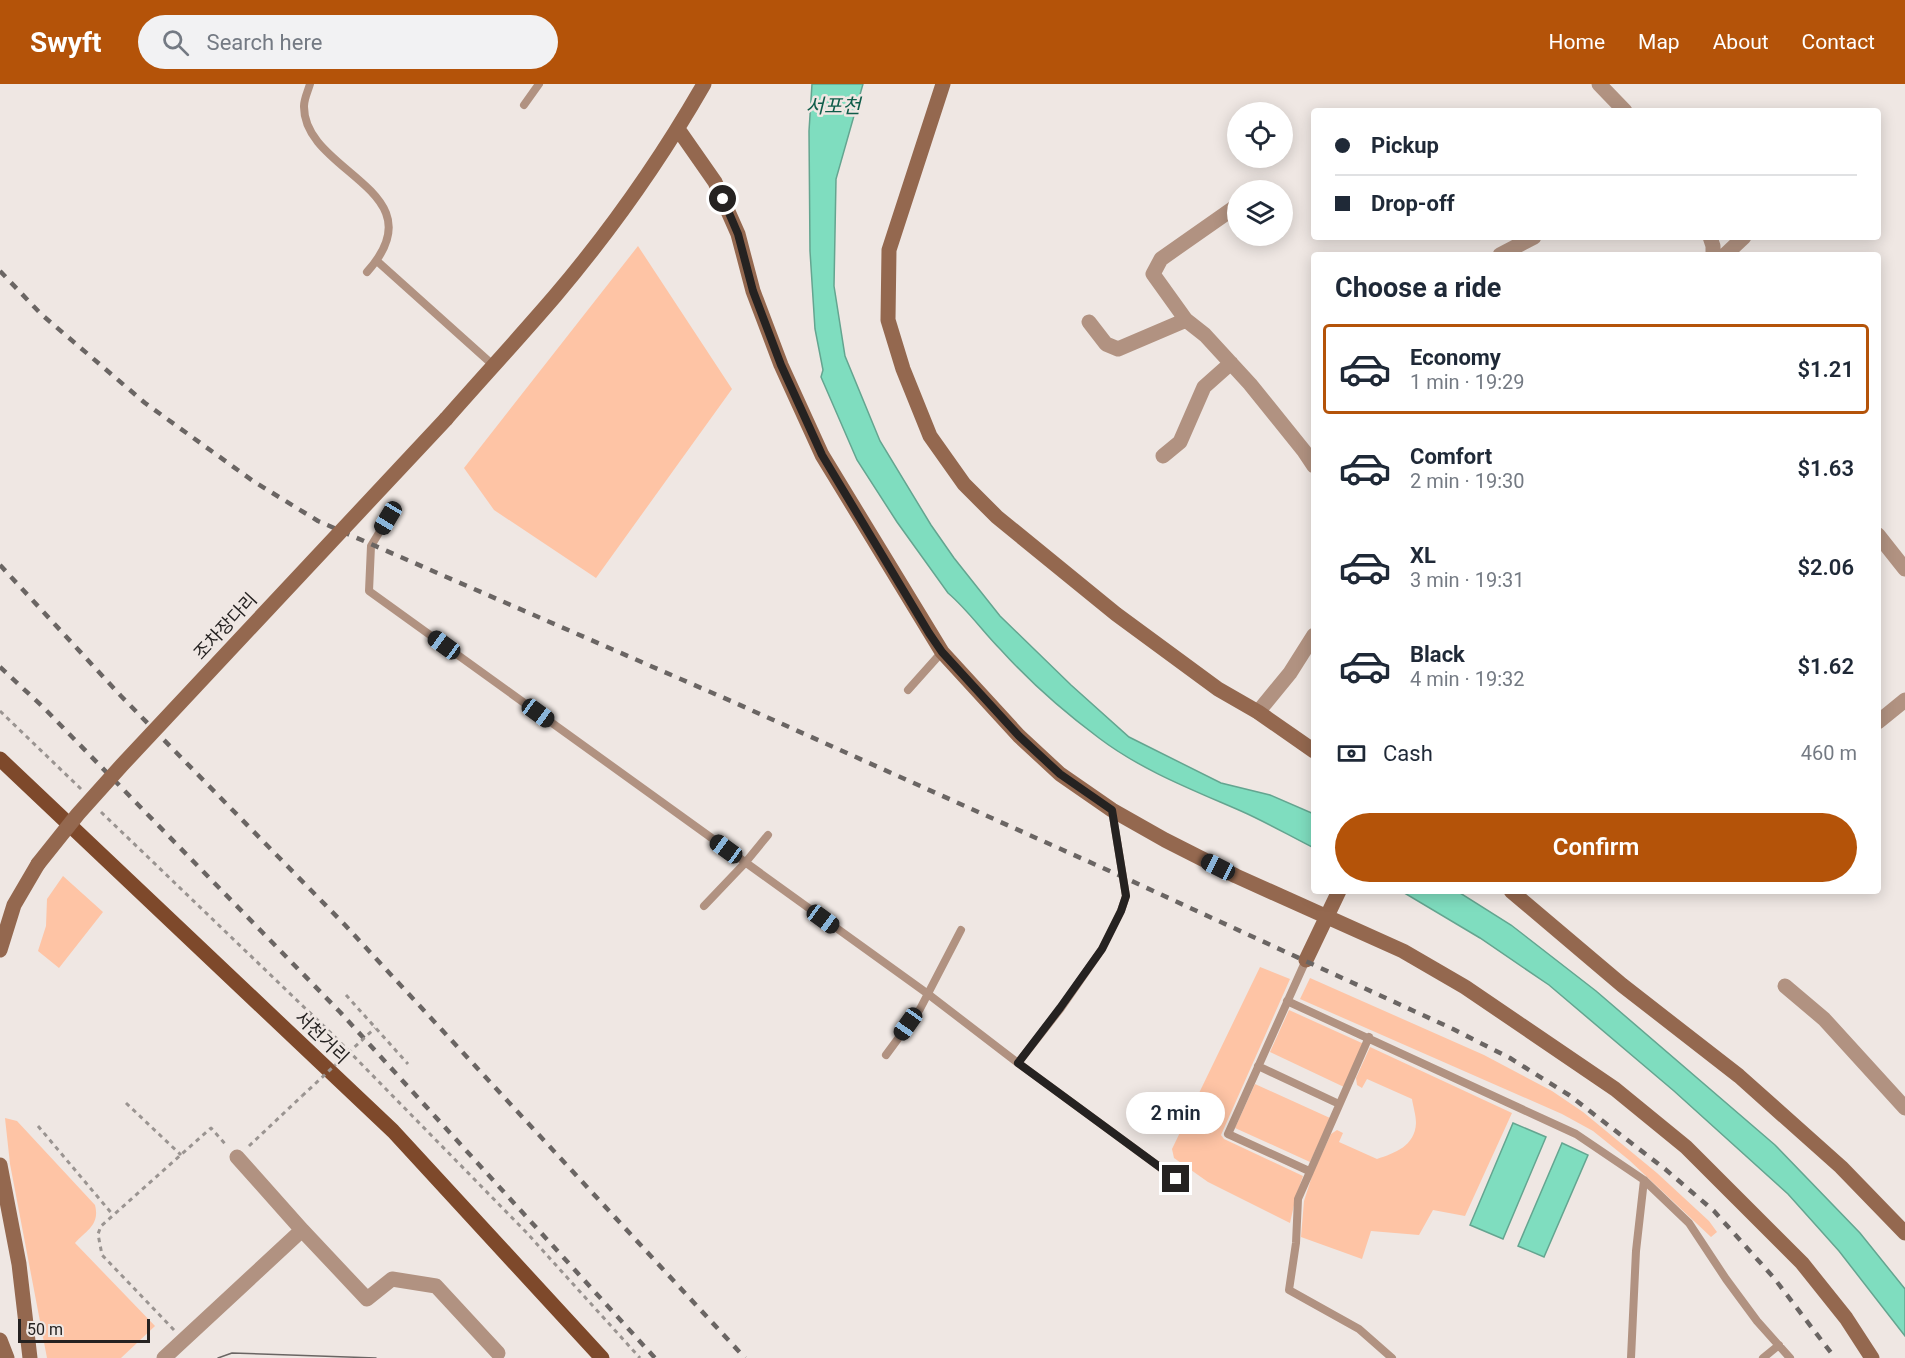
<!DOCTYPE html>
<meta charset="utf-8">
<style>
:root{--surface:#fff;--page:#f2f2f3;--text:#1f2937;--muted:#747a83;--line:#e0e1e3;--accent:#b45309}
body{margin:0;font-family:Roboto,"Noto Sans KR",sans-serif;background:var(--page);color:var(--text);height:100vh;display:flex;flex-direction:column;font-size:22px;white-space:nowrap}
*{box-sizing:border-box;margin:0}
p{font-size:20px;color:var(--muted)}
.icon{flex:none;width:33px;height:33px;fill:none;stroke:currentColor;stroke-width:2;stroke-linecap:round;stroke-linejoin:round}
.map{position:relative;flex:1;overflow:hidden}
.drawer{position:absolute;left:1311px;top:168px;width:570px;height:642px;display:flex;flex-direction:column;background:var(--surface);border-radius:6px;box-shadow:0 3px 15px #0003}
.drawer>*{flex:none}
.hud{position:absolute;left:1311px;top:24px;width:570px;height:132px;border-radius:6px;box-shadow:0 3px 15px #0003;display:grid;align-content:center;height:132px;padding:0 24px;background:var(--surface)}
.tools{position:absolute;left:1227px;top:18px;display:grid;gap:12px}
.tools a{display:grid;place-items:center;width:66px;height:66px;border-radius:50%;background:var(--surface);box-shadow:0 3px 15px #0003;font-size:30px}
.scale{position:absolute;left:18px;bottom:15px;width:132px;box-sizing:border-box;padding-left:6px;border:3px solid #252221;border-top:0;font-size:16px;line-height:21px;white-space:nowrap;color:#252221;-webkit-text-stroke:4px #efe7e3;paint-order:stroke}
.end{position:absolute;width:27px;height:27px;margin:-14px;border:8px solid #252221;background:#fff;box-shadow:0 0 0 3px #fff}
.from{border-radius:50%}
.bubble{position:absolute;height:42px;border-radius:21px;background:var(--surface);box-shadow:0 3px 15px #0003;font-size:20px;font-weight:600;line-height:42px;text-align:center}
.car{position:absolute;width:18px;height:36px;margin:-18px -9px;border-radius:8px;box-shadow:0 0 4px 2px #0007;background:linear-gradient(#222 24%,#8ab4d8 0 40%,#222 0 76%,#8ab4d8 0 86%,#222 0)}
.hud b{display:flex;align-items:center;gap:21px;height:57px;font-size:22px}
.hud b+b{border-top:2px solid var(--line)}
.hud i{width:15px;height:15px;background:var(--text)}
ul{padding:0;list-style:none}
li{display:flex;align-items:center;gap:18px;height:90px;margin:0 12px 9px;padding:0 12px;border:3px solid transparent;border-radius:6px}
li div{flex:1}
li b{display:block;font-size:22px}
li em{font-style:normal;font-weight:600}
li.on{border-color:var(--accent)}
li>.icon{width:54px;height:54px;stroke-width:1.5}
h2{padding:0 24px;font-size:27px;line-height:72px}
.pay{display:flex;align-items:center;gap:15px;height:66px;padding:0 24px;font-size:22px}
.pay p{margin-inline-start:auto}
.primary-button{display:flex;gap:12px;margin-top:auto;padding:12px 24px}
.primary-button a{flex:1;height:69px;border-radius:36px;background:var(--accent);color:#fff;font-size:24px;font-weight:600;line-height:69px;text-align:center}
header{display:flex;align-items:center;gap:36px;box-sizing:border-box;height:84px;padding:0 30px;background:var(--accent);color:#fff}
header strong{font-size:28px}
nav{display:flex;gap:33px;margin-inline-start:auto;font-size:21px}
.search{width:420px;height:54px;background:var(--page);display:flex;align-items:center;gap:15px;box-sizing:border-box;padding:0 21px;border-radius:33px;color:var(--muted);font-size:22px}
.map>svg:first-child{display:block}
</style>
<header>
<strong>Swyft</strong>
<div class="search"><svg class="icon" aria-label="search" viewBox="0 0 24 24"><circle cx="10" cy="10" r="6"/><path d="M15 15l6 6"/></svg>Search here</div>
<nav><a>Home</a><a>Map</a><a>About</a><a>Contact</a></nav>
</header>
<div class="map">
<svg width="1905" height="1274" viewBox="0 0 1905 1274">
<rect width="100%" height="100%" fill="#efe7e3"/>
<!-- green -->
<path fill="#fec4a5" d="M638,162l94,143 -136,189 -102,-68 -30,-42z
M63,792l40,36 -44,56 -21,-17 8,-25 1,-27z
M1260,883l30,12 -69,156 3,4 79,37 -7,20 -6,27 -82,-41 -34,-24 -2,-9z
M1310,894l174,77 68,36 31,21 74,61 52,48 8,11 -6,5 -82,-77 -36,-29 -31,-17 -262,-115z
M1289,926l75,34 -20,43 -74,-35z
M1370,963l142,66 -47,103 -32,-6 -14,25 -48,-4 -9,28 -61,-22 3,-36 9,-28 18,-39 6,-4 6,3 -4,9 38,17c18,-6 38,-13 39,-36 0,-8 -3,-17 -4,-24l-45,-20 -5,9 -5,-3 -1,-7z
M1255,1000l75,34 -20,44 -75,-34z
M5,1034l12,3 78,84c5,20 -8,25 -20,38l80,83 -34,32h-74l-37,-194z"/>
<!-- water -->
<path fill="#7fddbf" stroke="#64a590" stroke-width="1.5" d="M812,0h51l-27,95 -2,107 11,70 35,85 51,84 23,33 46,58 71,69 58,52 92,46 49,12 44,19v34c-24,-12 -48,-26 -73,-37 -48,-21 -100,-41 -142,-73 -35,-26 -69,-56 -98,-88 -18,-18 -33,-40 -53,-57l-51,-71 -40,-62 -36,-83 2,-7 -8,-41 -5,-78 -1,-120z
M1401,807h56l54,34 85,66 179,154 85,88 45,56v47l-66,-85 -51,-57 -114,-103 -125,-106 -69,-47z
M1513,1039l33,14 -43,102 -33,-14z
M1562,1059l26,12 -44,102 -26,-11z"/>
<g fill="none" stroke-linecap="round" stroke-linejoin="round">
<!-- path -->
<path stroke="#9a9491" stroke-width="3" stroke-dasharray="4.5 4.5" stroke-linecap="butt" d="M0,627l81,78
M101,728l232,223 193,197 114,126
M346,911l62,69
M126,1019l55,52
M38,1042l75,89
M249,1062l53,-50
M174,1246l-72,-75 -4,-21 3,-8 110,-98 16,18"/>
<!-- lane -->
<path stroke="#b19281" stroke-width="8" d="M310,0c-2,7 -6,15 -6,22 -1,67 137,84 63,166
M524,21l15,-21
M377,177l116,104
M388,434l-17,28 -2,45 559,403 90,69
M908,606l34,-38
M1112,726l14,86 -5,15 -19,38 -41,59 -43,55 158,116
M704,822l41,-43 23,-28
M1306,876l-78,174 81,37
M1287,917l289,133 68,46 45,43 37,56 31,42 33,37
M1369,953l-71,162 -2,44 -7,47 70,39 33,29
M886,971l34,-46 41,-79
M1258,982l81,38
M1631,1274l5,-107 8,-71
M1763,1274l16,-13"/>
<!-- street -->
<path stroke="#b19281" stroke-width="15" d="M1599,0l26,27
M1238,121l-77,54 -8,15 33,46 19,15 45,49 54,67 10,15
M1710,153l3,9v9
M1500,171l34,-18
M1725,171l19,-18
M1089,238l17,22 12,5 68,-29
M1163,372l17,-14 24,-55 27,-24
M1878,451l27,34
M1258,628l32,-39 24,-38
M1878,638l27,-22
M1785,902l39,33 81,89
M302,1146l65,69 25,-20 44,7 62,67
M164,1274l138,-128 -65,-73"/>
<!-- secondary -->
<path stroke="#94684f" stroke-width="15" d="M943,0l-54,166 -1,70 15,49 27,67 34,48 33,33 119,97 102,75 40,23 56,39
M678,45l37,53 23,52 15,57 28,74 41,90 120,197 77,84 41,38 52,36 53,30 71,36 167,75 62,36 150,102 71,58 116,116 44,55 26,40
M446,335c36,-41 73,-81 109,-123 56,-66 106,-137 149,-212
M1511,807l111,94 117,91 102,91 64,66
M0,866l14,-45 24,-41
M1306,876l33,-69
M0,1081l19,99 11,94
M0,1256l7,18"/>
<!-- primary -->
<path stroke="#7e492b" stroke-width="15" d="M0,675l393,372 209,227"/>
<!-- tram -->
<path stroke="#6a6563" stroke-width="1.5" d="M218,1274l14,-5 144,5"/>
<!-- rail -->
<path stroke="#6a6563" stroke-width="4.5" stroke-dasharray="8 8" stroke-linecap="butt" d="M0,187l41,43 104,89 108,78 65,40 413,180 392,176 330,152 57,29 59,37 96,74 49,42 60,67 61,80
M0,481l121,131 224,229 400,433
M0,583l42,39 298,306 315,346"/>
<!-- path-bridge -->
<path stroke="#9a9491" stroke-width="3" stroke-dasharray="4.5 4.5" stroke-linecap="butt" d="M302,1012l73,-68"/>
<!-- secondary-bridge -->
<path stroke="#94684f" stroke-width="15" d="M38,780l40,-50 44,-49 324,-346"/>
</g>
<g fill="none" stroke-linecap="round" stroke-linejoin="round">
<!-- route -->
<path stroke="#252221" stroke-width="8" d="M723,115l15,35 15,57 28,74 41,90 107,178 13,19 77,84 41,38 52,36 14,86 -5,15 -19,38 -42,59 -42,55 158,116"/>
</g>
<g text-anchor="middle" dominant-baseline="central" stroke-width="5" stroke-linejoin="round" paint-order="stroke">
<!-- street labels -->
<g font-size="18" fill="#252221" stroke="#efe7e3">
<text transform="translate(225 542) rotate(-47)">조차장다리</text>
<text transform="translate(322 953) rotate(44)">서천거리</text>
</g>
<!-- water labels -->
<g font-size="20" font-style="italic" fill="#0f5c49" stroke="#efe7e3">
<text x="833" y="22">서포천</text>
</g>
</g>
</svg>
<div class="tools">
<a><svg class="icon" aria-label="locate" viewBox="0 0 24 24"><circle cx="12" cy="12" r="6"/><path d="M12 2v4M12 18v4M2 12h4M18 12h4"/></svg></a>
<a><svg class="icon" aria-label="layers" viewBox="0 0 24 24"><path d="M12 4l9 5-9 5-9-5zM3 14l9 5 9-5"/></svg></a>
</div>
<div class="scale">50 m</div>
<i class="end from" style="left:723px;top:115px"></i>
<i class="end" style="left:1176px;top:1095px"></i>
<div class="bubble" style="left:1126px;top:1008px;width:99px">2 min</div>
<i class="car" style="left:388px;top:434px;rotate:211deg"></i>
<i class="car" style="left:444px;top:561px;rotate:306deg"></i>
<i class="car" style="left:538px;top:629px;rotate:126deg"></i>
<i class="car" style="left:726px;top:765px;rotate:306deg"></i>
<i class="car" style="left:1218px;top:783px;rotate:297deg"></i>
<i class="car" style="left:823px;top:835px;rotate:126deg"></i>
<i class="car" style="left:908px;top:940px;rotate:215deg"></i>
<div class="hud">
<b><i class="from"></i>Pickup</b>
<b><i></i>Drop-off</b>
</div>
<section class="drawer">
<h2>Choose a ride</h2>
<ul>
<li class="on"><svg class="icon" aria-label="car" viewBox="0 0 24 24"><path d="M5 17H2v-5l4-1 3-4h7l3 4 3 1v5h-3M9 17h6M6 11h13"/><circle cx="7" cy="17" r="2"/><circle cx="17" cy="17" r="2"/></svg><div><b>Economy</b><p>1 min · 19:29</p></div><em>$1.21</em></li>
<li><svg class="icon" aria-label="car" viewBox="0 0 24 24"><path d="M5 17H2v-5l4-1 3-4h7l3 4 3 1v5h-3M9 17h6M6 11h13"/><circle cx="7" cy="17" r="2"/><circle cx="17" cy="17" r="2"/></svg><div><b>Comfort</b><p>2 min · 19:30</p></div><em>$1.63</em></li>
<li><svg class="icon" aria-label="car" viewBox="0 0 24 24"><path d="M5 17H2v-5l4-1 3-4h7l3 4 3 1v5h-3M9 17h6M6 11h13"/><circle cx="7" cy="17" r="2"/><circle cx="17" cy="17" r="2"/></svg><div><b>XL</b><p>3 min · 19:31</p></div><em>$2.06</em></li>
<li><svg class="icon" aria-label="car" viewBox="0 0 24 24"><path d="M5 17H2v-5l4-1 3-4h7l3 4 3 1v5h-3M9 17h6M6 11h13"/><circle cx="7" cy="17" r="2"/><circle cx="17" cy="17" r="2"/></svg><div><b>Black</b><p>4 min · 19:32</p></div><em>$1.62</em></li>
</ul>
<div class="pay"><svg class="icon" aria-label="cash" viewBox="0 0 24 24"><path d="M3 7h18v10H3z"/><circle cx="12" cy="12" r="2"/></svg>Cash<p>460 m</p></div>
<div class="primary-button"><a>Confirm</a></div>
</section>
</div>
